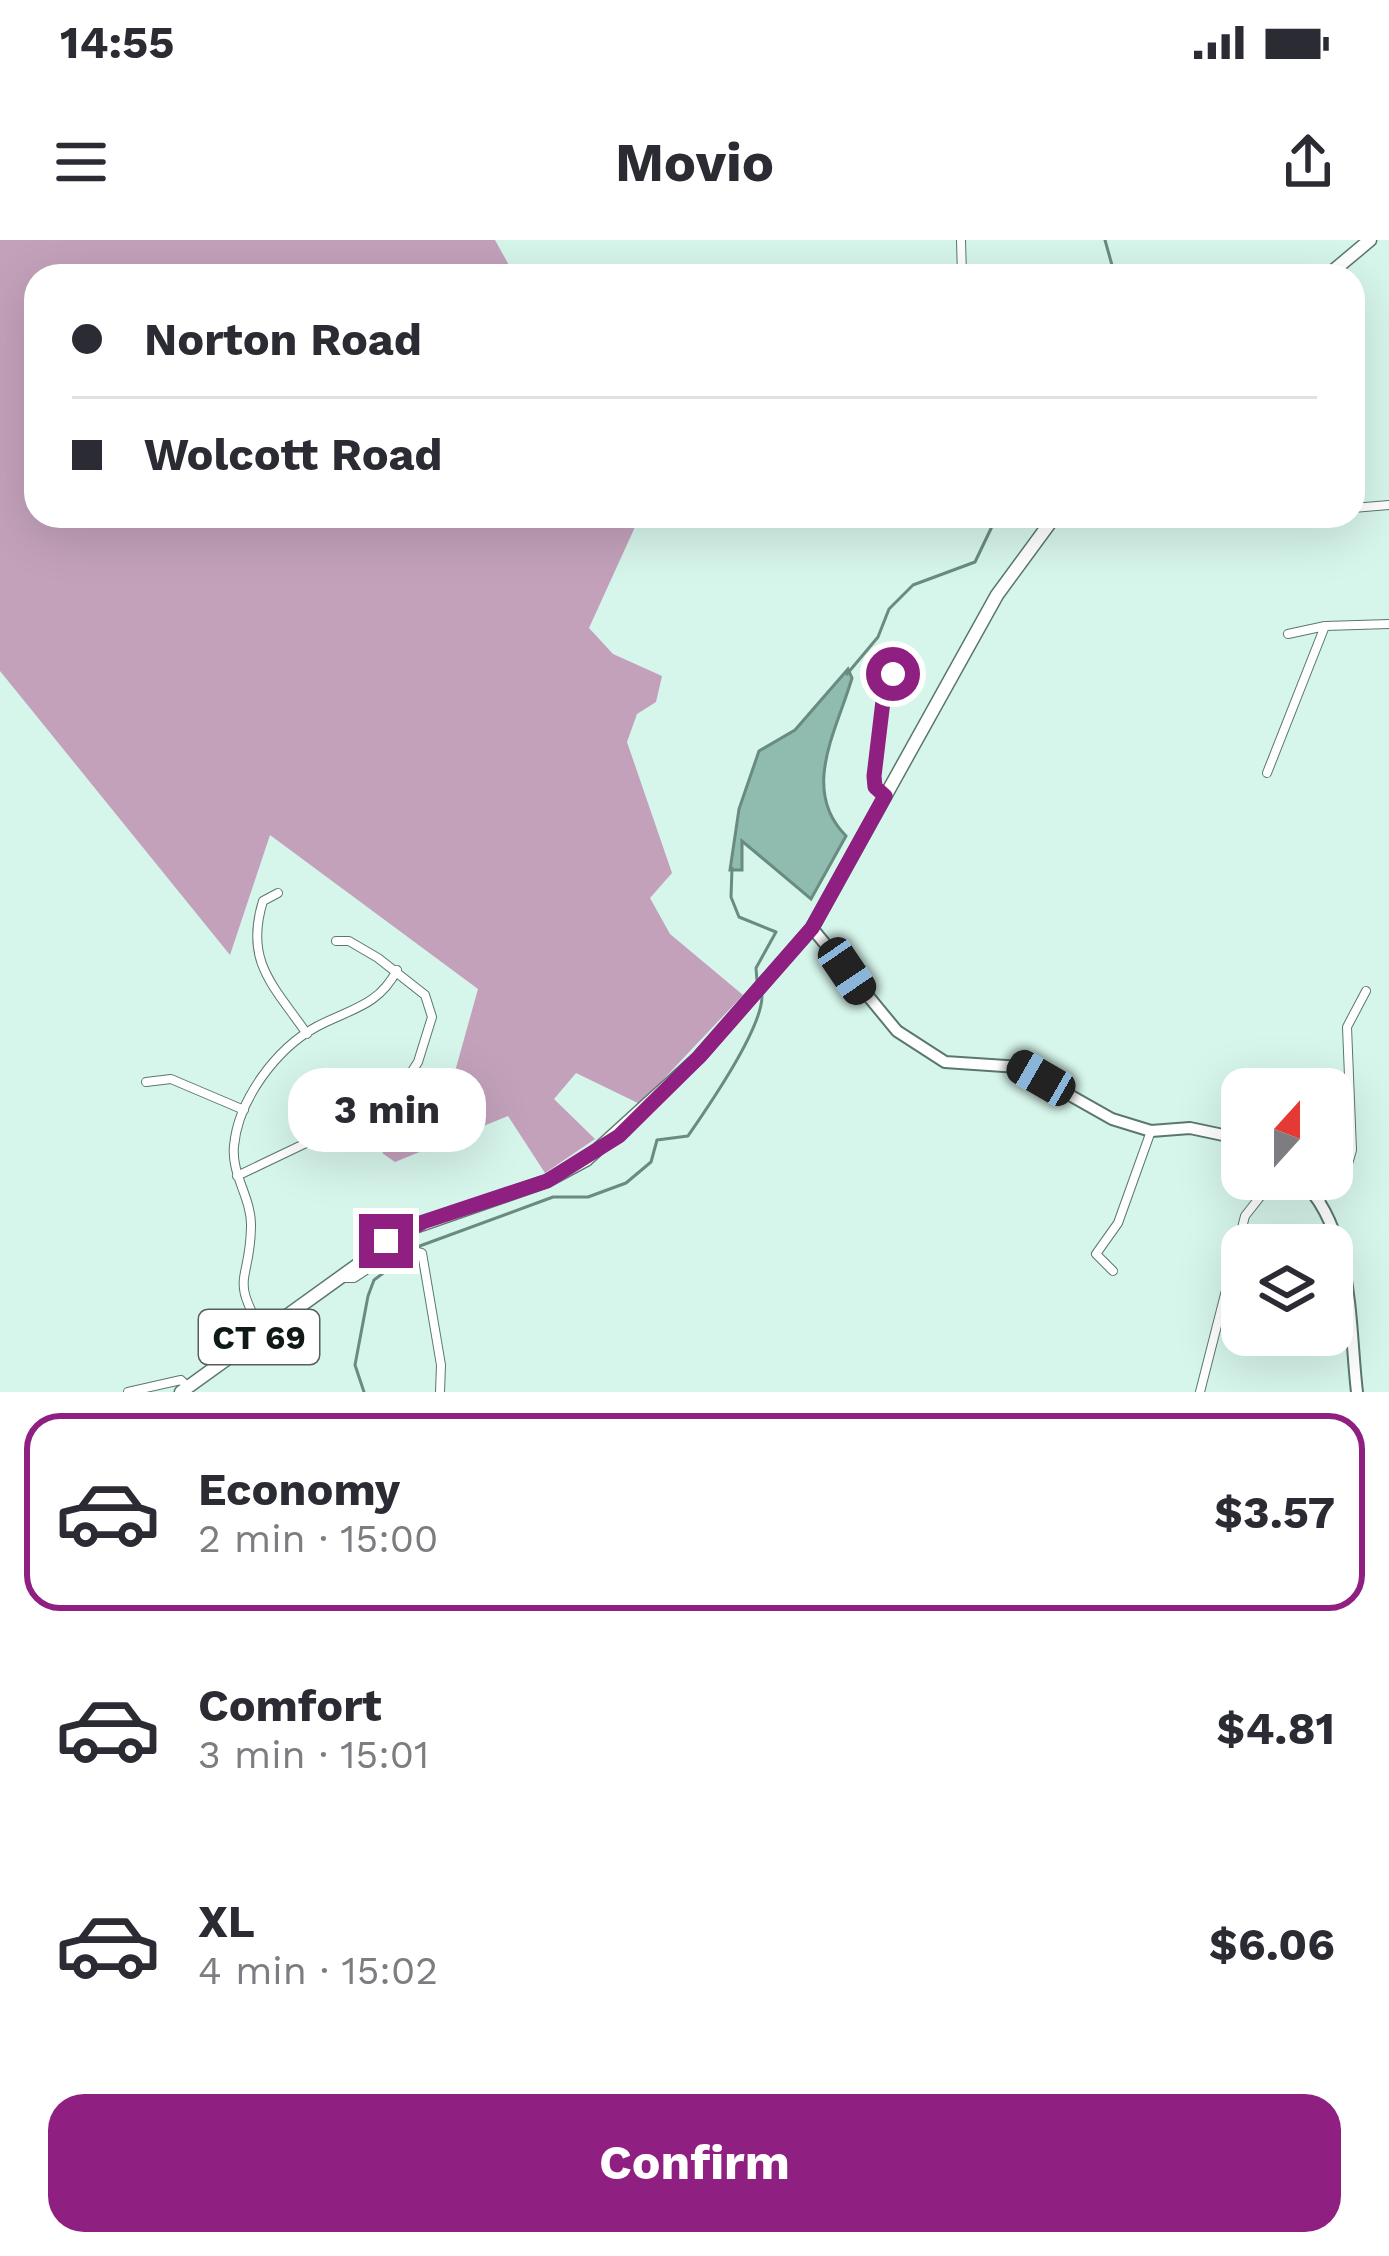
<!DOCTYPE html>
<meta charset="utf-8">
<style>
:root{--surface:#fff;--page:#f7f7f7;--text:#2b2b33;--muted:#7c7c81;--line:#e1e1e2;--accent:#8f1f80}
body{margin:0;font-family:"Work Sans",sans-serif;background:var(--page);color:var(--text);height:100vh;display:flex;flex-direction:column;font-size:45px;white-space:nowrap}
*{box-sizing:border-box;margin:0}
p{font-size:39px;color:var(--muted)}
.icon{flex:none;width:66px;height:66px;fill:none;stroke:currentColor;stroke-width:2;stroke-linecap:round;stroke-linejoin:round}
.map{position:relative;height:1152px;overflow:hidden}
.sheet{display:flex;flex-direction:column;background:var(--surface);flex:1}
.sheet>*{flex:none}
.hud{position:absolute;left:24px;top:24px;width:1341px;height:264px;border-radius:36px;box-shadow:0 12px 48px #0002;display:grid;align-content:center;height:264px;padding:0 48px;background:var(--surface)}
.needle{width:78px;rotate:21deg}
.controls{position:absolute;left:1221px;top:828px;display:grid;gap:24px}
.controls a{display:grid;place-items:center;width:132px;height:132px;border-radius:24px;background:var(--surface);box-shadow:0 12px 48px #0002;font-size:60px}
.end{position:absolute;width:54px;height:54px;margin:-27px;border:15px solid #8f1f80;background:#fff;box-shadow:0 0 0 6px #fff}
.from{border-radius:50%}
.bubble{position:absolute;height:84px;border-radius:36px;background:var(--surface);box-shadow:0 12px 48px #0002;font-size:39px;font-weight:700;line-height:84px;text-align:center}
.car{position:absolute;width:36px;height:72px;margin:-36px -18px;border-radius:15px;box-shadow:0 0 9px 3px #0007;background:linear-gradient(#222 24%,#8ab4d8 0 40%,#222 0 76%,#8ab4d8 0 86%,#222 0)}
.hud b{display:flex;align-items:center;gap:42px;height:114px;font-size:45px}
.hud b+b{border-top:3px solid var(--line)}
.hud i{width:30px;height:30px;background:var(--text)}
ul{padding:21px 0 0;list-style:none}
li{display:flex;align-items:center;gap:36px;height:198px;margin:0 24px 18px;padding:0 24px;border:6px solid transparent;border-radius:36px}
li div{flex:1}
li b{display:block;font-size:45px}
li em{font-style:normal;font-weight:700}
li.current{border-color:var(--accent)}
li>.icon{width:108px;height:108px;stroke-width:1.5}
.primary-button{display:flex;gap:24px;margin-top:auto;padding:24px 48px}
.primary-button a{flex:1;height:138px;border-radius:36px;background:var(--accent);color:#fff;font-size:48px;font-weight:700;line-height:138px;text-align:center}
.status{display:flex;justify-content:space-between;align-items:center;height:84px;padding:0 60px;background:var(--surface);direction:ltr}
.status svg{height:33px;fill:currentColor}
header{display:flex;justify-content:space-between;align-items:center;height:156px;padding:0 48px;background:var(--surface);font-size:54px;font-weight:700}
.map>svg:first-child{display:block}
</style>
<div class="status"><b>14:55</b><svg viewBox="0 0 49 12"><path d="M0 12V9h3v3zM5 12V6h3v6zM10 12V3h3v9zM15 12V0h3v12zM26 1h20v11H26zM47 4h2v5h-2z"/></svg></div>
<header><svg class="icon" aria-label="menu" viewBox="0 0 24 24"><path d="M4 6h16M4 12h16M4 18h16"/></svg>Movio<svg class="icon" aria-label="share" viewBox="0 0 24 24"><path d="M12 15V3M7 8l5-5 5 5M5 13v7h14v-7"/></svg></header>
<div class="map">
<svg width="1389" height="1152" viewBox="0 0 1389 1152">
<rect width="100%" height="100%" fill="#d6f5eb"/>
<!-- forest -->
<path fill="#c3a1bb" d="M0,0h495l20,36h-479v240h604l-51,112 24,26 49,22 -6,26 -19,12 -10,28 45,131 -22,25 20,36 73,61 -103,109 -64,-31 -22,26 41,40 -50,34 -37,-57 -113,46 -13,-9 60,-35 36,-129 -208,-154 -40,120 -230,-284z"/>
<!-- water -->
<path fill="#8fbcaf" stroke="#698b81" stroke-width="3" d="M848,429l4,9c-15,52 -52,112 -6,158l-35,63 -69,-58v29h-12l9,-61 20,-58 36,-21z"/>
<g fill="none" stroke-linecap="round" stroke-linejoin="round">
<!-- stream -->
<path stroke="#698b81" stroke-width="3" d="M1105,0l10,36
M847,434l31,-37 11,-28 24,-24 62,-23 22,-46
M732,628l-1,29 8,20 37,15 -20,36 1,13
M417,1007l136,-50h35l38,-14 25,-21 6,-22 31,-4c20,-29 74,-107 74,-140
M364,1152l-9,-27 13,-69 6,-16 36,-27"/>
<!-- street casing -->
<g stroke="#5b776f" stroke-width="10">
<path id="street" d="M961,0l1,36
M1353,268l36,-3
M1086,276h183
M1288,394l37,-8 64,-2
M1267,533l58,-147
M885,557l-10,-10 -2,-11 10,-75 10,-28
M278,653l-15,8c-19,61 11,85 44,133
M146,842l25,-3 73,31
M237,936l155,-74 26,-40 14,-45 -7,-22 -47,-37 -29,-17h-13
M1319,961l28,-34 5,-17 -5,-123 19,-36
M1113,1031l-17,-17 22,-31 33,-92
M342,1038h12l47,-31 21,6 19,112 -1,27
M263,1092c-34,-56 -13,-49 -12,-105 1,-29 -20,-52 -17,-81 4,-46 42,-97 82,-119 33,-18 62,-20 81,-57
M128,1152l53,-12 7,7
M1200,1152l45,-176 29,-37"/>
</g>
<!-- secondary casing -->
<g stroke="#5b776f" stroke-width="14">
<path id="secondary" d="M812,688l85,103 48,31 75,5 92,52 39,12 39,-3 52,11
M1300,939c54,49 49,146 57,213"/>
</g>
<!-- primary casing -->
<g stroke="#5b776f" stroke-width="15">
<path id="primary" d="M1327,36l43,-36
M181,1152l225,-162 141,-49 39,-21 112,-102 114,-130 185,-333 58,-79"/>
</g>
<!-- street -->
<use href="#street" stroke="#fff" stroke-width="8"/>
<!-- secondary -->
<use href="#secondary" stroke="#fff" stroke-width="10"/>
<!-- primary -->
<use href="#primary" stroke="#fff" stroke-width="12"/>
</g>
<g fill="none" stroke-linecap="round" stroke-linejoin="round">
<!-- route -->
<path stroke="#8f1f80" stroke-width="15" d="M386,1001l37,-19 124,-41 72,-45 81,-80 112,-128 73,-132 -10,-9 -1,-11 9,-75 10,-27"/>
</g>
<g text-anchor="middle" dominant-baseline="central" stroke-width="12" stroke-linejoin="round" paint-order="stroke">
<!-- shield labels -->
<rect fill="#fff" stroke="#575f5c" stroke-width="3" x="199" y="1070" width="120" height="54" rx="9"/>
<g font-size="33" font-weight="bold" fill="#0f1a16">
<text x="259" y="1097">CT 69</text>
</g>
</g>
</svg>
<div class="controls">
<a><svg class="needle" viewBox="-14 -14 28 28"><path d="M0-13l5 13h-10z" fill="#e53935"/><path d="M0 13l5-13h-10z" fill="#7c7c81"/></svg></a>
<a><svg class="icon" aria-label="layers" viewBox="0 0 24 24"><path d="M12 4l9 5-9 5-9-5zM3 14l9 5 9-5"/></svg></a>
</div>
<i class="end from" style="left:893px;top:434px"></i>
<i class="end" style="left:386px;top:1001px"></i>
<div class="bubble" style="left:288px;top:828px;width:198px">3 min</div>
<i class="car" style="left:847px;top:731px;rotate:146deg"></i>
<i class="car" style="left:1041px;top:838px;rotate:300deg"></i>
<div class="hud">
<b><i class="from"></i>Norton Road</b>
<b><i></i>Wolcott Road</b>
</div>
</div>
<section class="sheet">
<ul>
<li class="current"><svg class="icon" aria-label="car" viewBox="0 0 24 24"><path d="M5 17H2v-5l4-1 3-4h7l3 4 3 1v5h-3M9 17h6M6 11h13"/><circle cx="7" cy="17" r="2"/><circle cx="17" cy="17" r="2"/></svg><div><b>Economy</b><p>2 min · 15:00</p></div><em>$3.57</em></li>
<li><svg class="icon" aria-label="car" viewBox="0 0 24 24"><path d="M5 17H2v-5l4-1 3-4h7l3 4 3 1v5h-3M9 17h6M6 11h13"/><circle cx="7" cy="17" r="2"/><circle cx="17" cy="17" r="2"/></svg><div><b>Comfort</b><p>3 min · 15:01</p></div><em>$4.81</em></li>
<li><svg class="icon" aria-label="car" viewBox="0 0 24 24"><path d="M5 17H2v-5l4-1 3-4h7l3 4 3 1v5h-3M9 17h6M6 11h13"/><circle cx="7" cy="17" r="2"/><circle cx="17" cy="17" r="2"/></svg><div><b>XL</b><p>4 min · 15:02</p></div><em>$6.06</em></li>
</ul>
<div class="primary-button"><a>Confirm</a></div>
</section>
